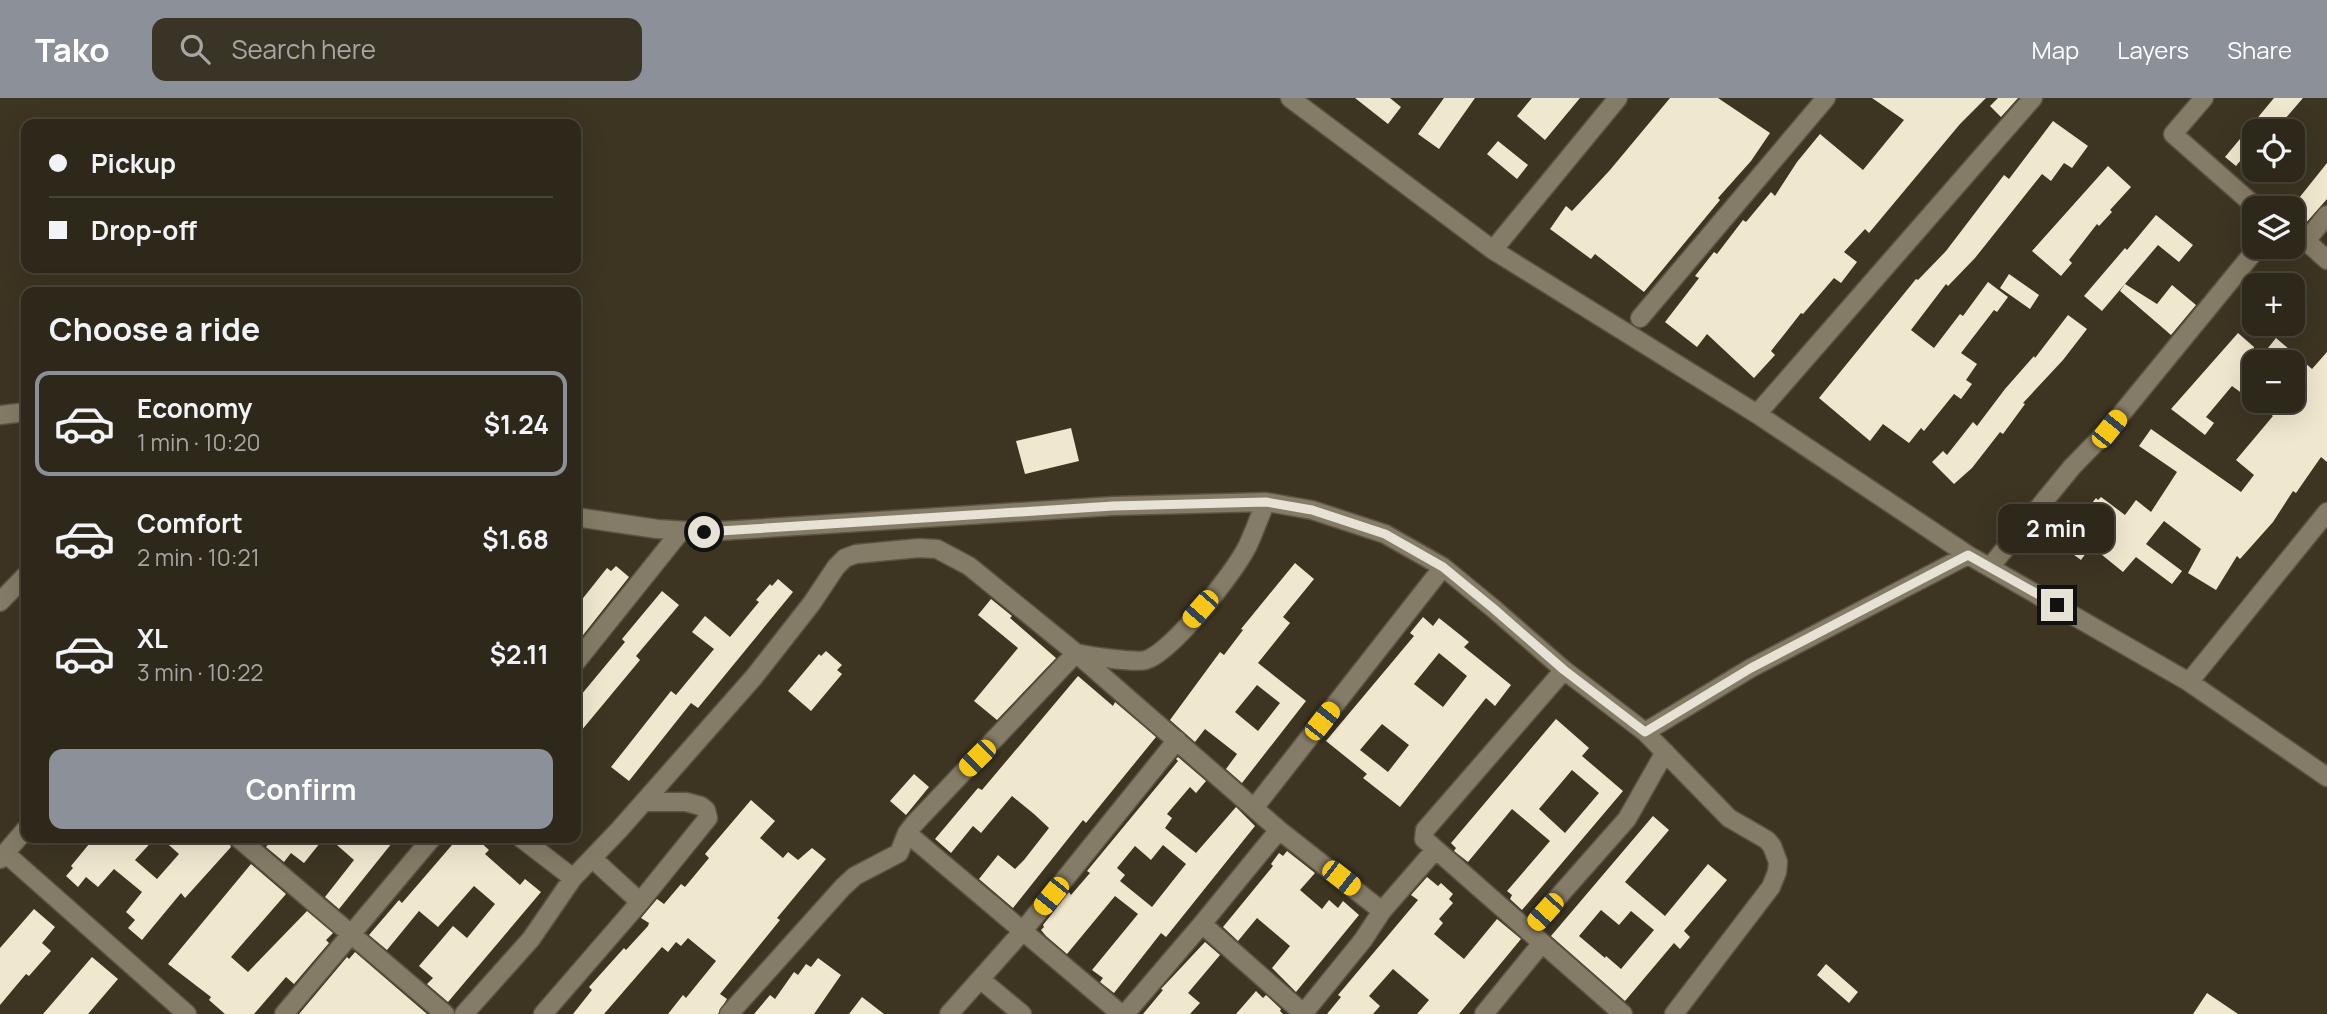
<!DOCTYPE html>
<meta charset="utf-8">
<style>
:root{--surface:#2e281a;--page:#3a3427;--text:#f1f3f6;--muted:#a7a6a2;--line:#494439;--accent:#8c9099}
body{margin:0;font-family:Manrope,sans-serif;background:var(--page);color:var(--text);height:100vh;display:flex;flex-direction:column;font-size:26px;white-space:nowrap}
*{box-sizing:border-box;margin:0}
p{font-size:23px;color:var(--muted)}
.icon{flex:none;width:38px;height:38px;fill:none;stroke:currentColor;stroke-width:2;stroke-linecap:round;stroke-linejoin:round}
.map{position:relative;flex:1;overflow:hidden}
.details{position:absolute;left:21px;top:189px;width:560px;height:556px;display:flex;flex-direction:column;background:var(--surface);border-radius:14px;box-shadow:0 7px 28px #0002,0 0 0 2px var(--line)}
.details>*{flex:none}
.banner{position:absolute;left:21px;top:21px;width:560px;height:154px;border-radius:14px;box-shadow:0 7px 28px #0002,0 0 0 2px var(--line);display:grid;align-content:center;height:154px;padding:0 28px;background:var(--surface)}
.buttons{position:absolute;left:2242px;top:21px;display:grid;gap:14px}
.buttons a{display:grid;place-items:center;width:63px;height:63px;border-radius:14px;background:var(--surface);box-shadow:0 7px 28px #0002,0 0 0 2px var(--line);font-size:35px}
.end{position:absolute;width:32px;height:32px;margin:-16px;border:9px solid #e6e2d6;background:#111;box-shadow:0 0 0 4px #111}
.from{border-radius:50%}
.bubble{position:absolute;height:49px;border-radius:14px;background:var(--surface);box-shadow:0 7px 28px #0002,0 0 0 2px var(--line);font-size:23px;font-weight:700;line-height:49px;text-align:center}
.car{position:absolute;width:21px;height:42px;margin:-21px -10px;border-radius:9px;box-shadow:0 0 5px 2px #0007;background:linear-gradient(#f5c518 24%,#345 0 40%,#f5c518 0 76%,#345 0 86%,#f5c518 0)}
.banner b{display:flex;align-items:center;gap:24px;height:66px;font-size:26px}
.banner b+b{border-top:2px solid var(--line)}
.banner i{width:18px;height:18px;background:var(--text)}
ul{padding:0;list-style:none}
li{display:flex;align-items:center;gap:21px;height:105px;margin:0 14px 10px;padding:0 14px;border:4px solid transparent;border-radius:14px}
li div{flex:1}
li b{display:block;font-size:26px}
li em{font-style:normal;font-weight:700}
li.active{border-color:var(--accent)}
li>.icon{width:63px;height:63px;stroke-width:1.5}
h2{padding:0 28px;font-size:32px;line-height:84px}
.primary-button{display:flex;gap:14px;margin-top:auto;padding:14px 28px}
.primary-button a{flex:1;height:80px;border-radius:14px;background:var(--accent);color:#fff;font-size:28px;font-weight:700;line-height:80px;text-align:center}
header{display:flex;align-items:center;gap:42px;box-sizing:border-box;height:98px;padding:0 35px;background:var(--accent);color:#fff}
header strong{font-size:33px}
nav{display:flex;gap:38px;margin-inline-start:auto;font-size:24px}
.search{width:490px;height:63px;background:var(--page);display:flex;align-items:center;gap:18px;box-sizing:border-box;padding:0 24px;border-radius:14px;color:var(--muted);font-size:26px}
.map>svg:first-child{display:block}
</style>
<header>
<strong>Tako</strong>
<div class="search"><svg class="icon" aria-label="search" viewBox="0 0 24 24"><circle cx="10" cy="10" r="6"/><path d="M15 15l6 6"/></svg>Search here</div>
<nav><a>Map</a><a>Layers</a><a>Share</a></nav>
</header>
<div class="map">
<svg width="2327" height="916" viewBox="0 0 2327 916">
<rect width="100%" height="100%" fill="#3d3522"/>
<!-- building -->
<path fill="#f0e7cf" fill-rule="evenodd" d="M1355,0h35l11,9 -13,17z
M1444,0h31l-36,51 -21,-15z
M1532,0h48l-35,42 -28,-24z
M1670,0h48l52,35 -19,28 -33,37 2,2 -76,92 -49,-38 -4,5 -41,-30 16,-23 6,5 38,-41z
M1872,0h114l-26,26 -91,109 -4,-4 -21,23 13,10 -16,21 -7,-5 -31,36 -2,-1 -30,38 4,4 -21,23 -47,-44 -10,13 -32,-25 34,-44 -4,-2 19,-24 3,2 26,-34 3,2 25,-30 4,4 22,-34 23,-28 43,36 41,-50z
M1998,0h20l-17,19 -11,-11z
M2274,0h29l-18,21 15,12h-46v13l-18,22 -11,-9z
M2053,23l35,25 -16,22 -8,-5 -13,18 -9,-7 -67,84 -27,28 -2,-2 -35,46 23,18 26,-34 3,2 25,-34 20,15 -11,15 -3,-2 -33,43 16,11 -11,16 6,4 -11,15 -7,-5 -30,37 -3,-3 -12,15 -26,-19 -13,17 -51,-43 97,-119 2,1 28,-29 58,-76 5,4z
M1498,43l30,24 -11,14 -30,-25z
M2327,65v36l-22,25 -13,-11 -1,-5z
M2108,68l23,21 -21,23 2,2 -13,14 -2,-2 -28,36 3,3 -11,13 -29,-25z
M2156,117l37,30 -14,17 -21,-17 -56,66 -18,-15 41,-48 2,2z
M2009,176l30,21 -9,14 -30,-21z
M2125,186l32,20 15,-19 24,20 -25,30 -51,-44z
M2068,217l19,14 -24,31 -40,43 2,1 -22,30 -3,-2 -28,36 -18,16 -22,-22 11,-11 4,4 26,-33 4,4 28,-37 29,-33 1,2z
M2238,235l16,14v54h38v-39h-18l-10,-9 12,-15 36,31 15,-17v110l-6,-5 -25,36 -3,-2 -20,31 -33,37 -3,-3 -21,34 -28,-17 13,-24 -37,-28 -18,23 36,27 -10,13 -36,-27 -13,15 -32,-26 -10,14 -22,-16 37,-46 2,2 3,-3 24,18 11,-15 15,12 26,-40 -38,-26 12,-17 90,63 13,-17 -18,-15 37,-44 -41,-30 -26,31 8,6 -9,12 -34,-26z
M1071,330l8,33 -54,13 -9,-33z
M1295,465l19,16 -31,38 7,6 -32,40 48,38 -64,82 -16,-14 11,-15 -32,-25 -10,13 -25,-22 50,-68 4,3 19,-25 -2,-1zM1257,587l23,18 -22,28 -23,-19z
M616,468l13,11 -53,67v-37l31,-39 4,3z
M778,481l15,13 -95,116 -7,-5 -62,78 -18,-14 60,-76 5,4 38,-46 -22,-17 13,-16 25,21 29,-35 -3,-2 14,-16 2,2z
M662,493l17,14 -43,51 4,4 -64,77v-36l49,-59 -3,-3z
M991,501l21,17 -2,2 46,40 -59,62 -23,-19 44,-53 -40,-33z
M1423,519l10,9 6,-8 30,24 -5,5 47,38 -16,21 -9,-8 -86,109 -37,-29 4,-4 -41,-33 88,-105 -4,-3zM1439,555l28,23 -24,31 -29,-23zM1382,626l27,21 -21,27 -28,-22z
M826,553l16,14 -5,5 5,4 -31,37 -23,-20 31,-37 2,2z
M1078,578l35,30 2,-4 41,35 -70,86 -3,-3 -70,88 -34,-29 19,-24 17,14 9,-9 25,-32 -15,-14 -22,-18 -31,37 -8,-7 -22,27 -16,-14 43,-51 4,2z
M1556,621l33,29 -7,8 41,35 -101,119 -12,-11 2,-4 -5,-4 43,-50 -38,-32 -44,53 -14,-11 2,-3 -5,-5zM1572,672l27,23 -34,40 -26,-24z
M1178,659l28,24 -10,12 -6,-6 -23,27 5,4 -7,10 31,25 40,-46 19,19 -89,111 -5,-4 -47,60 -14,-11 3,-4 -11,-8 46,-56 -23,-18 -48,58 -21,-18 -5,-6 3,-3 -1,-2 26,-33 2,3 19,-22 -3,-2 91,-110 -2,-2zM1163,747l23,19 -34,43 -32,-26 5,-6 -8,-7 18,-22 16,14z
M914,676l15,13 -23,28 -16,-14z
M751,702l24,21 -15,17 23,20 5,-6 10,8 14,-12 14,11 -49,59 3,2 -60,74 7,5 -9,15h-50l15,-19 3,3 30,-37 -28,-23 -7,8 -5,-4 -8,10 -6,-5 -58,67h-31l19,-24 -3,-3 35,-39 2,2 22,-24 1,-3 -8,-5 16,-19 7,5 17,-20 4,3 24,-29 -4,-4z
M1653,718l16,14 -44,52 40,34 43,-52 19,16 -43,51 6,6 -10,12 -6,-6 -49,58 -74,-65zM1601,812l18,15 12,-14 23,19 -33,39 -15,-13 -1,2 -26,-22z
M94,740h61l-20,22 22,19 22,-25 -18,-16h66l4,9 -46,51 -4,-5 -39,47 -14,-12 7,-8 -9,-8 16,-20 -28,-23 -16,18 -12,-10 -8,10 -12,-11 7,-8 -2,-2z
M273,740h51l-20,25 -13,-10 -7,9 -18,-15z
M329,740h29l8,7 6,-7h24l-57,71 -14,-12 29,-37z
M458,740h18l13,12 -4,4 35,31 5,-6 16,13 -93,110 -21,-18 6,-6 -14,-12 34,-40 14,12 28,-34 -21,-18 -36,41 -19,-16 -32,39 -18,-15 30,-35 3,3z
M1287,753l28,22 -15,17 22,19 7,-9 9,8 5,-7 16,14 -63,77 -24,-24 18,-22 -33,-28 -19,23 -15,-14 50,-61 -2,-2 8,-11 4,3z
M251,766l35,30 -55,63 17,15 59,-61 26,22 -7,7 3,3 -35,41 -8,-7 -32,37h-29l-16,-14 2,-3 -43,-33z
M1427,779l11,9 3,-3 12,11 -4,5 4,4 -14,16 4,4 -9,11 30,25 33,-40 24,20 -62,75h-42l12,-14 -36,-31 -24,27 11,10 -7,8h-46l14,-17 -3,-2 80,-95 -7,-5z
M34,811l21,18 -13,16 9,8 -22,25 -3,-2 -26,31v-57z
M1205,844l15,13 -32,38 12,10 -10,11h-47l20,-24 -2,-1z
M355,854l72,62h-128l48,-57 2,2z
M92,859l26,22 -30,35h-45z
M818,860l23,17 -27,39h-60l16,-19 5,4 19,-27 4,3 8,-11 5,3z
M1826,866l32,28 -9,11 -32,-28z
M1256,893l7,7 3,-3 15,14 -1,2 3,3h-47z
M2207,895l31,21h-45z
M862,899l22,17h-35z"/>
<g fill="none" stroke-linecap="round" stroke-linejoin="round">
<!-- minor casing -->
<g stroke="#5a5343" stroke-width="21">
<path id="minor" d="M1290,0l203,152 264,164 211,141 221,127 138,95
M2204,0l-31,36 84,74
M2292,135l14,8 21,19
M2306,143l21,-26
M1493,152l125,-152
M1640,220l186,-220
M1757,316l276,-316
M0,317l26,-3
M576,419l81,12 47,3 409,-26 153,-4 46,8 73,24 58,33 51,42 70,61 81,62 84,86 38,22 5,6 6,16 -1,10 -6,15 -97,127
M1990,469l82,-100 37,-38 149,-182
M0,504l26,-27
M576,564l105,-131
M1564,572l-139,160 -1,9 199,175
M2189,584l138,-170
M1645,634l106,-64 217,-113
M1254,710l189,-241
M907,735l214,181
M238,740l207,176
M521,740l52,40
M5,755l182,161
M592,760l48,44
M0,761l26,-30
M1202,826l101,89
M1528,833l99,-112 38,-67
M980,881l42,35
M284,916l148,-176
M464,916l67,-75 42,-61 46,-48 135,-153 58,-74 24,-36 9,-9 11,-4 63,-6 18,1 32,17 107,87 203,177 103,81
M543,916l97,-112 68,-84 -2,-8 -5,-4 -15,-4h-41
M729,916l114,-127 12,-11 44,-23 8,-20 7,-9 162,-171c14,3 58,10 70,7 26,-8 88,-87 101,-113 7,-14 12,-30 19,-45
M949,916l73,-82 155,-192
M1125,916l77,-90 77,-94
M1303,916l60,-74 19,-29 53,-61
M1484,916l58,-71"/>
</g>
<!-- minor -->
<use href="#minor" stroke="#857c67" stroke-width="18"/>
</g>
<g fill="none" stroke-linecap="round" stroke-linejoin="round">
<!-- route -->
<path stroke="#e6e2d6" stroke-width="9" d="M704,434l409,-26 153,-4 46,8 73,24 58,33 51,42 70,61 81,62 106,-64 217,-113 89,50"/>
</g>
</svg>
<div class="buttons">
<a><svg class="icon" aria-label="locate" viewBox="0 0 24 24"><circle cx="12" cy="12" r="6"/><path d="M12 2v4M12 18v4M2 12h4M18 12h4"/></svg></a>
<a><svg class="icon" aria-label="layers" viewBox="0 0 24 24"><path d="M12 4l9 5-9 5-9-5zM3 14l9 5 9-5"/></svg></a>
<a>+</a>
<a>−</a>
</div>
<i class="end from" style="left:704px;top:434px"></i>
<i class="end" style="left:2057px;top:507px"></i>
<div class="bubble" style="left:1998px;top:406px;width:116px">2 min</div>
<i class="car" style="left:2109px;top:331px;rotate:39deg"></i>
<i class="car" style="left:1200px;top:511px;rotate:221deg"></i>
<i class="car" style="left:1322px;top:623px;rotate:38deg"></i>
<i class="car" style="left:977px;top:660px;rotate:225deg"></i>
<i class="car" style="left:1341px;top:780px;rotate:128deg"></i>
<i class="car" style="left:1051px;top:798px;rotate:219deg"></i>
<i class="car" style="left:1545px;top:814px;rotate:222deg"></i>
<div class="banner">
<b><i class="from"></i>Pickup</b>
<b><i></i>Drop-off</b>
</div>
<section class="details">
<h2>Choose a ride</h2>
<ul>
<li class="active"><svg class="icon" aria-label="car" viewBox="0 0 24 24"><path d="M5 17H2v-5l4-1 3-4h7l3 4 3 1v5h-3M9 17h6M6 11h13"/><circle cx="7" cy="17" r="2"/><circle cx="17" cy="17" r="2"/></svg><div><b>Economy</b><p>1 min · 10:20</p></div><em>$1.24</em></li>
<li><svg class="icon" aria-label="car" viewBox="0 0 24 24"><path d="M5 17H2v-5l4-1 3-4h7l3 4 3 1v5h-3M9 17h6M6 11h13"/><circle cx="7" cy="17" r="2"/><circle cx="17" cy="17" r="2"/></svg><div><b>Comfort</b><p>2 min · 10:21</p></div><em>$1.68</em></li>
<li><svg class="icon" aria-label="car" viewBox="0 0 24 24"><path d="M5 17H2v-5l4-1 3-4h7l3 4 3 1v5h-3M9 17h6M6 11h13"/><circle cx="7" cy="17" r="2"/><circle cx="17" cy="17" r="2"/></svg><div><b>XL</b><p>3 min · 10:22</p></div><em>$2.11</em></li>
</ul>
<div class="primary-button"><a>Confirm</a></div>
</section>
</div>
